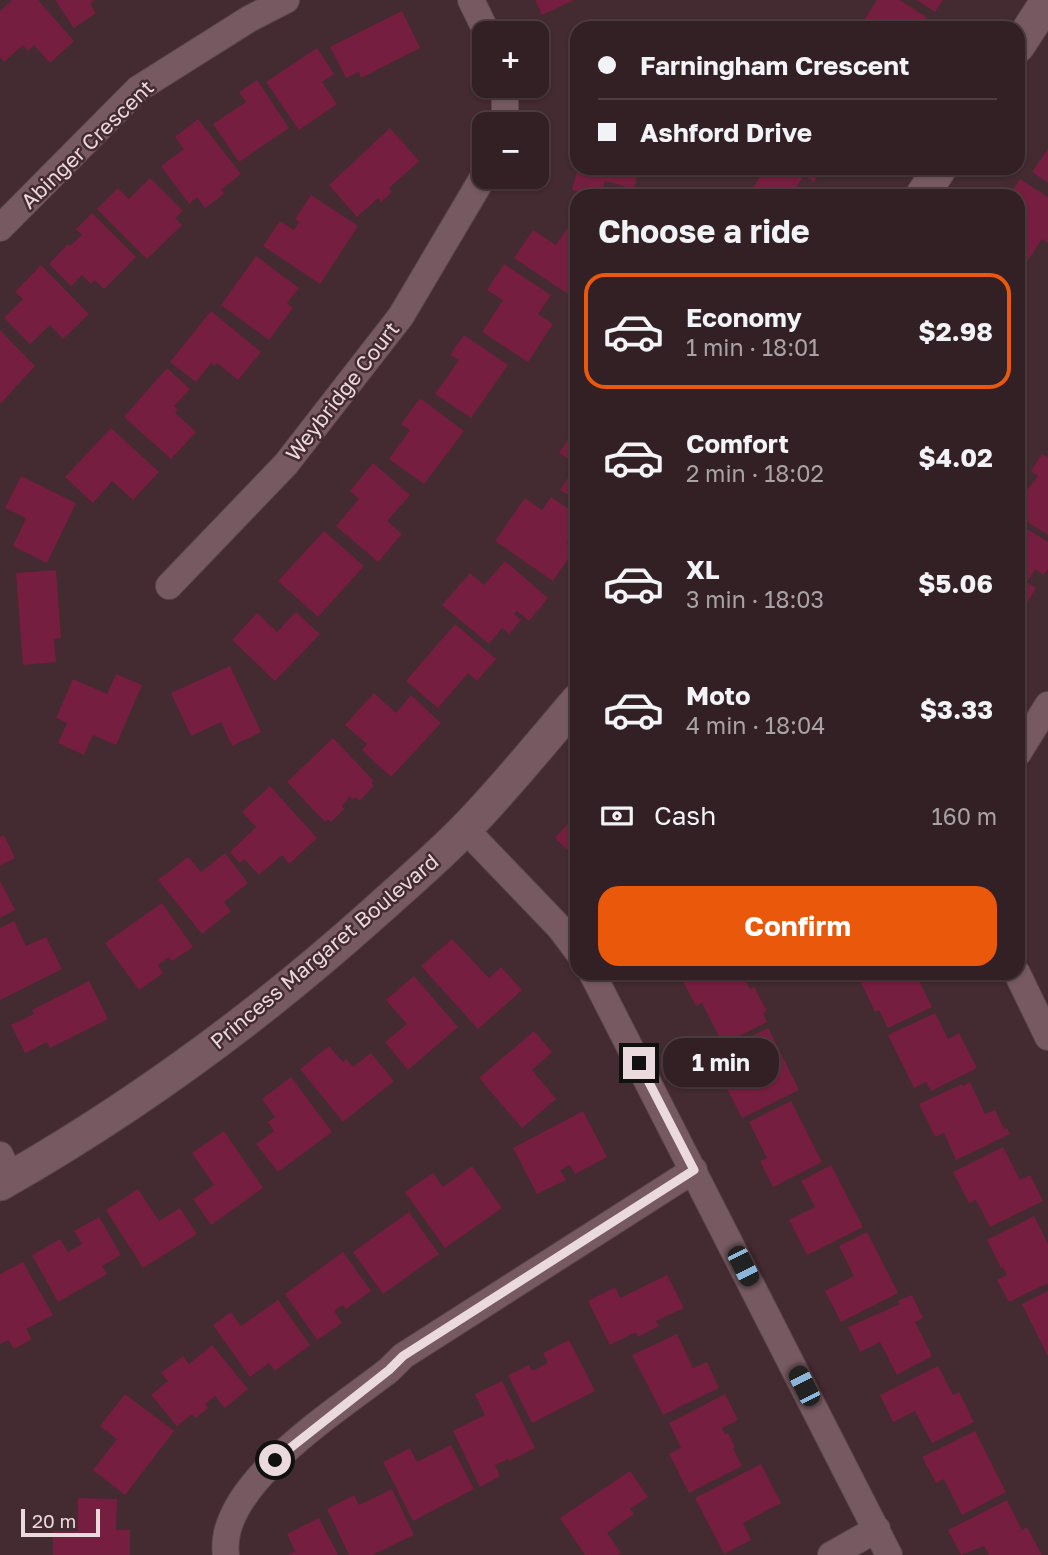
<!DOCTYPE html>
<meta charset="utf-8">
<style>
:root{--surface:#332025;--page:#3e2d32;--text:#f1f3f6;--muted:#a9a3a7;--line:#4e3e42;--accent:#ea580c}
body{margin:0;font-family:"Golos Text",sans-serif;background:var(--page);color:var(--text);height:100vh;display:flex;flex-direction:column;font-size:26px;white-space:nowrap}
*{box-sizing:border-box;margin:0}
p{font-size:23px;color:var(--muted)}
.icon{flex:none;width:38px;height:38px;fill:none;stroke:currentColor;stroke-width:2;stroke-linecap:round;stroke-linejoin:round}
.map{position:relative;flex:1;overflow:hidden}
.sheet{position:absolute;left:570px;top:189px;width:455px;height:791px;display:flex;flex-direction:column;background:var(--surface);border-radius:21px;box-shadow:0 2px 5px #0004,0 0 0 2px var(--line)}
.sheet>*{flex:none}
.hud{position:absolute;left:570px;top:21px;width:455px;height:154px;border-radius:21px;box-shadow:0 2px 5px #0004,0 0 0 2px var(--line);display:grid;align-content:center;height:154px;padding:0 28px;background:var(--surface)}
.tools{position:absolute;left:472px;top:21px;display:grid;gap:14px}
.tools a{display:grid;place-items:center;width:77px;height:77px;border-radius:14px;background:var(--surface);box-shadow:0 2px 5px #0004,0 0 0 2px var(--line);font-size:35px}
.scale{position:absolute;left:21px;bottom:18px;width:79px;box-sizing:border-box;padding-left:7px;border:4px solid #ebdadd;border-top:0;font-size:19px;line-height:24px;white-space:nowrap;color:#ebdadd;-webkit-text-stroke:5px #442a31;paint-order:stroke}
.end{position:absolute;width:32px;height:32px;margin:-16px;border:9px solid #ebdadd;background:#111;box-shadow:0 0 0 4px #111}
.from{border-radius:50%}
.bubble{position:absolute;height:49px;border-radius:21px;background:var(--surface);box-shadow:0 2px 5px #0004,0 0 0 2px var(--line);font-size:23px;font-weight:700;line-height:49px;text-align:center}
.car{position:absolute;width:21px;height:42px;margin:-21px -10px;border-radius:9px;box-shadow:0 0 5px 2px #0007;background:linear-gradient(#222 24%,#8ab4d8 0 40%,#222 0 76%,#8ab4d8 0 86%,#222 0)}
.hud b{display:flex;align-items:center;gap:24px;height:66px;font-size:26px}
.hud b+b{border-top:2px solid var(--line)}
.hud i{width:18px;height:18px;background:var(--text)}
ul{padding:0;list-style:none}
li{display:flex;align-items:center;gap:21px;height:116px;margin:0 14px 10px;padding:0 14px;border:4px solid transparent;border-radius:21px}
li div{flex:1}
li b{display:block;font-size:26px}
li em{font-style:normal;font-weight:700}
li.on{border-color:var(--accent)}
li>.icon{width:63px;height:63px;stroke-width:1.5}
h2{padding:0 28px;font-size:32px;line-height:84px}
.pay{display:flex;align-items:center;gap:18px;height:77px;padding:0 28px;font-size:26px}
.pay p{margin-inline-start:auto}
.action{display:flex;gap:14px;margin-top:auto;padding:14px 28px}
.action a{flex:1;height:80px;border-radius:21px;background:var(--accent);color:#fff;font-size:28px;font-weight:700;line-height:80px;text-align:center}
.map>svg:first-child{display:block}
</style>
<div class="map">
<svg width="1048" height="1555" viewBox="0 0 1048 1555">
<rect width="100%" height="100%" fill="#442a31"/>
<!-- building -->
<path fill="#761e3f" d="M12,0h26l36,41 -24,22 -16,-18 -6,6 -5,-6 -19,17 -4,-5v-46z
M55,0h40l-5,4 6,9 -22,15z
M535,0h39l-32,15z
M877,0h23l26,17 -7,11h-60z
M917,0h26l-8,12z
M402,11l18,37 -59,30 -2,-6 -13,6 -16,-31z
M317,48l17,26 -12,8 15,22 -38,26 -33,-48z
M257,80l32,48 -50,34 -26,-38 33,-22 -7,-10z
M198,119l43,55 -20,16 3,4 -19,14 -8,-11 -8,7 -28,-38 23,-17 -9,-12z
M577,123h1v34l-10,-2z
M390,128l29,33 -30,27 3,4 -11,10 -3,-4 -21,19 -28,-32z
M1048,149v34l-16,-11z
M578,168h61l-5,21 -29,-8 -5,15 -28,-6z
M766,168h56l-8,14 -10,-7 -10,16 7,5h-53z
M150,178l33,33 -8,7 7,7 -35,34 -50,-50 21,-21 11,11z
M1020,179l28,18v46l-6,-4 -19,29 -5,-3v-69h-9z
M311,195l47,31 -38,58 -57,-38 17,-25 14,9 5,-8 -4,-3z
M92,213l44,44 -32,32 -9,-9 -4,4 -9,-9 -11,11 -22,-22 19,-20 2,2 12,-11 -6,-6z
M573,220l5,3v57l-10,14 -54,-36 19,-28 23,15z
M256,256l43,32 -12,15 6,5 -24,32 -48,-35z
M504,264l47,31 -13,19 15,10 -25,38 -46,-30 21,-32 -16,-10z
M41,265l48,49 -26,25 -13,-14 -20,19 -26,-26 19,-19 -8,-7z
M1018,279l4,3 -1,3 7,5 -10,15z
M211,311l50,41 -23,28 -21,-17 -3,3 -3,-3 -15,19 -26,-20z
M0,330l35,36 -35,38z
M464,335l44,30 -37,53 -36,-24 24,-34 -9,-5z
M167,368l23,21 -16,17 4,3 -3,4 21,19 -25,27 -47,-42z
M420,398l44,33 -40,53 -35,-25 21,-29 -9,-6z
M578,424v77l-18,-11 17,-26 -18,-11z
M111,428l48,44 -26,28 -21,-19 -19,22 -28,-26z
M1042,454l6,3v78l-30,-19v-9l6,-8 -3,-1 17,-22 -7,-5z
M373,463l37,32 -23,26 15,13 -24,28 -42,-36 23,-27 -9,-8z
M21,476l55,27 -29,60 -34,-17 13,-28 -21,-10z
M551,497l27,18v13l-11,15 8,6 -22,32 -58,-40 30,-43 17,12z
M1018,523l30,19v27l-4,6 -9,-6 -8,13 9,6 -12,20 -6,-4z
M324,531l40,35 -46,51 -40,-36z
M505,561l43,37 -19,23 -12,-10 -3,3 7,6 -12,14 -7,-6 -13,16 -47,-39 28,-32 14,12z
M56,570l5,68 -7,1 2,23 -33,3 -7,-92z
M296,612l24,22 -45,47 -43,-41 25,-27 20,19z
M455,624l41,35 -19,22 -9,-8 -30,35 -32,-27z
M230,666l31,66 -29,14 -11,-24 -30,14 -20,-43z
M116,674l26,11 -26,60 -23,-10 -9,20 -26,-12 9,-20 -11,-5 17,-39 34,15z
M374,693l22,20 15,-18 30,28 -50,54 -29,-27 5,-6 -22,-19z
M333,738l41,43 -3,2 3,3 -15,15 -3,-4 -3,3 -3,-4 -8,10 2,3 -13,13 -3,-3 -3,3 -38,-40z
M270,786l47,52 -28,26 -7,-9 -23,20 -15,-16 -4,4 -10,-11 26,-25 -14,-15z
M578,812v38l-5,5 -18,-17z
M4,835l11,23 -15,8v-29z
M225,853l23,30 -24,19 7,9 -29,23 -44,-54 30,-23 13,15z
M0,881l15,29 -15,8z
M162,903l31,44 -21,14 -3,-4 -11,8 5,8 -24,17 -34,-47z
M14,921l12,25 20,-9 16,32 -62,31v-72z
M452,939l37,39 12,-11 21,23 -44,39 -57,-63z
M698,973h43l9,16 4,-2 13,24 -4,2 4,9 -44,22 -21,-41 -6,3 -13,-25z
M869,973h61l-12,6 14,28 -44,21 -9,-18 -4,2 -16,-34z
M414,976l44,51 -50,43 -23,-28 22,-18 -21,-24z
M89,981l19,38 -58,29 -3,-6 -22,11 -14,-28 23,-11 -2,-4z
M935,1013l13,26 11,-6 18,35 -46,23 -5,-9 -12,6 -26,-53z
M768,1028l31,62 -57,28 -18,-35 25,-13 -13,-26z
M534,1031l18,21 -20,18 24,29 -34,29 -43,-50z
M329,1046l14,16 3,-3 7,8 18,-14 23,28 -51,41 -43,-53z
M291,1077l41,55 -54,40 -22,-28 18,-13 -6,-9 7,-5 -13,-18z
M970,1082l15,32 10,-4 9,19 3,-1 3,6 -54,26 -12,-27 -9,4 -16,-33 43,-20 1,2z
M791,1101l31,61 -49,25 -13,-26 7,-3 -18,-36z
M583,1111l24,46 -32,17 -5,-9 -10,5 6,10 -29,14 -24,-46z
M224,1131l39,57 -52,37 -18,-26 21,-14 -22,-32z
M1003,1147l17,33 10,-5 13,26 -53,26 -14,-27 -7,3 -16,-31z
M831,1165l32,62 -56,28 -18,-35 26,-13 -14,-26z
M472,1166l30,42 -57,40 -40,-56 28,-19 10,14z
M138,1189l21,32 21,-13 17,26 -54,34 -37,-58z
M409,1212l30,42 -56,40 -30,-42z
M1034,1216l14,28v39l-39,19 -12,-22 10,-5 -4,-8 -2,1 -14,-28z
M99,1217l22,38 -19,11 5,8 -49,28 -26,-47 28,-16 8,13 14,-8 -8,-13z
M867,1232l31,61 -57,29 -16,-31 29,-15 -15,-30z
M343,1252l28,39 -25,18 -3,-4 -9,6 8,12 -25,17 -32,-46z
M23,1262l30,53 -27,14 6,10 -18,10 -6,-9 -8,4v-70z
M667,1275l17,33 -28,13 3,5 -21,11 -2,-5 -26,13 -22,-44 27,-14 5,11z
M1048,1291v65l-26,-52z
M912,1295l11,23 -8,4 17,34 -35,19 -17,-33 -20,10 -12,-25 52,-23 -2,-3z
M278,1300l32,45 -35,26 -6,-8 -19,14 -37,-52 18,-13 10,14z
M677,1334l16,34 14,-6 12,26 -56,27 -31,-60z
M569,1340l26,51 -63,32 -24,-48 21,-10 3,6 16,-8 -5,-10z
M212,1345l36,44 -23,19 -10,-12 -10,8 3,4 -12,10 -4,-4 -15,12 -26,-31 17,-14 -7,-8 22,-17 6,8z
M938,1366l15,29 6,-3 15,30 -42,21 -17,-32 -22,11 -13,-27z
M502,1381l33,67 -26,13 -1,-2 -13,6 5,11 -20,11 -27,-56 32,-16 -10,-21z
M125,1394l49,37 -49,64 -32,-25 24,-31 -17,-13z
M725,1394l13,26 -16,8 3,6 3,-1 7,14 -2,1 9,18 -53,27 -20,-39 12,-6 -12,-25z
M975,1431l31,61 -44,23 -18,-36 -8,4 -14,-26z
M451,1445l23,44 -61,32 -30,-59 27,-14 7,14z
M761,1464l20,39 -38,20 8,17 -27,14 -29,-56z
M630,1471l18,26 -18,12 4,5 -27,19 14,20 -3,2h-33l-25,-37z
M392,1489l22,46 -42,20h-23l-22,-46 27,-14 5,10z
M78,1498l39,1 -1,31h14v25h-77v-24h25z
M1007,1500l15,30 5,-3 15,28h-53l-5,-9 -23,9 -13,-25z
M319,1518l19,37h-50l7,-4 -8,-17z"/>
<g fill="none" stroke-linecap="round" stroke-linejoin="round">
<!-- minor casing -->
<g stroke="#5b464c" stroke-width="28">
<path id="minor" d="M471,0l16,33
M505,124v-38
M0,228l138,-139 111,-70 37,-19
M169,586l117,-122 115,-148 84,-142
M1018,753l30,-48
M465,829l95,99 18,24
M592,973l297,582
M1017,973l31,64
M0,1155l11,23
M226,1555c-10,-70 115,-147 163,-185l14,-14 291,-186
M831,1555l46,-26"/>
</g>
<!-- tertiary casing -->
<g stroke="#5b464c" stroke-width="35">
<path id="tertiary" d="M1018,46l30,-46
M922,196l18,-28
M0,1184c134,-76 258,-167 373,-270 31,-28 64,-56 93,-86 40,-41 75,-85 112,-128"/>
</g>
<!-- minor -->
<use href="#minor" stroke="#775a61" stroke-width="26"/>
<!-- tertiary -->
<use href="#tertiary" stroke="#775a61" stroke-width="33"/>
</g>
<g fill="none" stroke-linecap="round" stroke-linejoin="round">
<!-- route -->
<path stroke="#ebdadd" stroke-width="9" d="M275,1460l114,-90 14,-14 291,-186 -55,-107"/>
</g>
<g text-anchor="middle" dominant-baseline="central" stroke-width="5" stroke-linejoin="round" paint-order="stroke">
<!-- street labels -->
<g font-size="21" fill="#ebdadd" stroke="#442a31">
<text transform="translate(87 144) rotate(-44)">Abinger Crescent</text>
<text transform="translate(342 391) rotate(-52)">Weybridge Court</text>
<text transform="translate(324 951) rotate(-40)">Princess Margaret Boulevard</text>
</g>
</g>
</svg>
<div class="tools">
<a>+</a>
<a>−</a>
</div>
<div class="scale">20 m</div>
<i class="end from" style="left:275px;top:1460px"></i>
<i class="end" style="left:639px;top:1063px"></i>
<div class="bubble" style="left:663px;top:1038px;width:116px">1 min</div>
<i class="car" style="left:743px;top:1266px;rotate:153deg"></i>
<i class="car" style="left:804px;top:1386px;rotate:333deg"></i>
<div class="hud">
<b><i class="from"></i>Farningham Crescent</b>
<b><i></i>Ashford Drive</b>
</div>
<section class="sheet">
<h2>Choose a ride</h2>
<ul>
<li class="on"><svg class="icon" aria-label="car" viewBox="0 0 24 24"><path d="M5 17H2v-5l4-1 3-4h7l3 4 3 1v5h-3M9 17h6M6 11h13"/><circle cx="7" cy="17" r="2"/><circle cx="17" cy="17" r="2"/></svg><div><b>Economy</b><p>1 min · 18:01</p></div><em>$2.98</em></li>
<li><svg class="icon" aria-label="car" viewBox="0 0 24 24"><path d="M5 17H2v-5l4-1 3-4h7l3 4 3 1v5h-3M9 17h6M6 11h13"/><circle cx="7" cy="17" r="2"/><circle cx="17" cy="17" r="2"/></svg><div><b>Comfort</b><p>2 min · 18:02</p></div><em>$4.02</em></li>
<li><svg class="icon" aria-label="car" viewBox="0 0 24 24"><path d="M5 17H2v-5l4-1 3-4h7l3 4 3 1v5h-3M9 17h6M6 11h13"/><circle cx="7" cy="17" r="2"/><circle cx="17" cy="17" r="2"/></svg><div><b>XL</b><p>3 min · 18:03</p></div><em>$5.06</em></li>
<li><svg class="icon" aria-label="car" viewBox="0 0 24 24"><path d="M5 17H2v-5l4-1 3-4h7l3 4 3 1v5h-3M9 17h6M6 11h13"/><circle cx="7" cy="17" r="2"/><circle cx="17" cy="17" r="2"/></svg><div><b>Moto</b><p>4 min · 18:04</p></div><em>$3.33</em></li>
</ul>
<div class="pay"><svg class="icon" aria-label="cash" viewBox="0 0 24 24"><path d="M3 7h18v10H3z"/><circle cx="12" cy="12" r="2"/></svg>Cash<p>160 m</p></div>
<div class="action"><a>Confirm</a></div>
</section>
</div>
